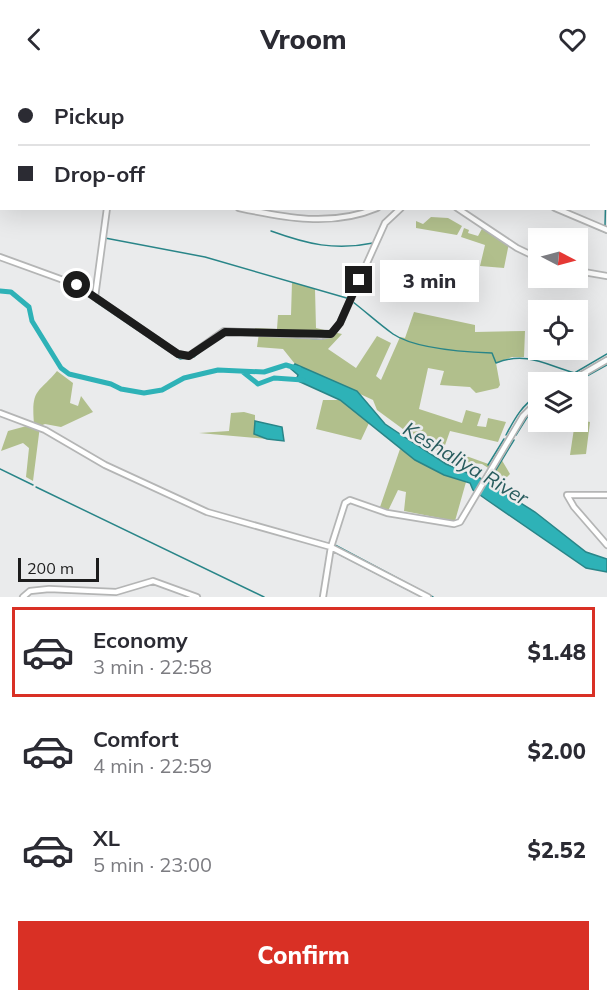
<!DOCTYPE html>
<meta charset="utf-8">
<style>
:root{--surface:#fff;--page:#f2f2f3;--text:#2b2b33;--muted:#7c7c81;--line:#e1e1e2;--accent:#d93025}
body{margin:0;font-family:Mulish,sans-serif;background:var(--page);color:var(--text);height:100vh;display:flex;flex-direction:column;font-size:22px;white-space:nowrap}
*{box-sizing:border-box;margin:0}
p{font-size:20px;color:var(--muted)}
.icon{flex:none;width:33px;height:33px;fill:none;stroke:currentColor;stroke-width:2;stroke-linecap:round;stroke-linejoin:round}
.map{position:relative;height:519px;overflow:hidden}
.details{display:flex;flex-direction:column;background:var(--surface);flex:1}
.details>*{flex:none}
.guide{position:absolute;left:0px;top:0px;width:608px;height:132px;box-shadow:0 6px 24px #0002;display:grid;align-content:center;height:132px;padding:0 18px;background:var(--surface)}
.needle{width:39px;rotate:96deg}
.controls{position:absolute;left:528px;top:150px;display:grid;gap:12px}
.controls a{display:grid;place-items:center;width:60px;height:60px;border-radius:0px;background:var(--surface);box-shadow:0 6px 24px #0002;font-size:30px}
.scale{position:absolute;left:18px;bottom:15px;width:81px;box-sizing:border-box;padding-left:6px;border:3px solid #1c1c1c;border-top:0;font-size:16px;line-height:21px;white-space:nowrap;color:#1c1c1c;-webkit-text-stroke:4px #eaebec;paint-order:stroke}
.end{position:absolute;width:27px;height:27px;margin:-14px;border:8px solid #1c1c1c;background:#fff;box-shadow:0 0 0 3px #fff}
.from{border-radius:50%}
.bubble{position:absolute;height:42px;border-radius:0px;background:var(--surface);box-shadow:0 6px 24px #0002;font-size:20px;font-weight:800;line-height:42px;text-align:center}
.guide b{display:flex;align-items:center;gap:21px;height:57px;font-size:22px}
.guide b+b{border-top:2px solid var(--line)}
.guide i{width:15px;height:15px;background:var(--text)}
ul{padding:10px 0 0;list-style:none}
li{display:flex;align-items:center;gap:18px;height:90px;margin:0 12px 9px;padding:0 6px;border:3px solid transparent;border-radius:0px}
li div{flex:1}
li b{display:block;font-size:22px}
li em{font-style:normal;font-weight:800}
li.on{border-color:var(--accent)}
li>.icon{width:54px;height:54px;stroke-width:1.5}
.cta{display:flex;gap:12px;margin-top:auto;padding:12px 18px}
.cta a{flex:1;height:69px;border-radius:0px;background:var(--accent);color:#fff;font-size:24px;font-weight:800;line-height:69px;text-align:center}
header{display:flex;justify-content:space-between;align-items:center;height:78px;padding:0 18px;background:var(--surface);font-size:27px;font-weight:800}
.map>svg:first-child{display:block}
</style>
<header><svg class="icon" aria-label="back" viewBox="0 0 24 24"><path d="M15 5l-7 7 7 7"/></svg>Vroom<svg class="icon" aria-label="heart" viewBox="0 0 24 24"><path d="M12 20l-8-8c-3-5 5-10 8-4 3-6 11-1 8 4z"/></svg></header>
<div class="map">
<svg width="607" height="519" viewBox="0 0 607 519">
<rect width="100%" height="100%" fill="#eaebec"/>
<!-- green -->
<path fill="#b1bf8c" d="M431,139l17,1 14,8 -5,9 -41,-7v-7l7,3z
M484,147l25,18 -5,25 -24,-2 5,-21 -24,-8 3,-9 5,2 -1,3 10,3z
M292,204l23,7 1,39 26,6 -14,15 28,19 21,-32 14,7 -15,33 5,4 19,-43 5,1 9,-26 61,13v7l50,-1 -1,26h-12l-16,6 4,22 -2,3 -22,5 -6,-6 -30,-2 4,-14 -16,-3 -9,41 43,14 4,-13 15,4 -4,12 9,1 2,-9 18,4 -8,20 -48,-11 -6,17 50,18 6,-9 10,17 -5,5 -23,-15 -18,-2 -38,-16 -49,-36 -4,-10 -78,-36 -12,-15 -26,-2 2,-14 -4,-1v-4l22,1 1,-14h13z
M57,293l16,12 -3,20 8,3 3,-10 12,16 -32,15 -16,-3 -5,2 -7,55 -7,-4 3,-29 -6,-5 -22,8 7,-20 26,-7c-3,-36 4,-30 23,-53z
M323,322h17l29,23 -8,17 -45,-11z
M244,334l11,3v19l12,5 -68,-6 30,-2 2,-18z
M578,342l12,2 -4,32 -16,1 5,-33z
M400,371l44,26 22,7 -11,39 -51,-10 2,-19 -8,-2 -11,23 -8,-3z"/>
<!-- water -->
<path fill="#2eb2b7" stroke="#298588" stroke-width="1.5" d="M295,286l62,27 28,33 24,16 37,24 36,15 53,33 51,40 21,7v13l-21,-4 -99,-68 -14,-10 -3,-7 -26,-8 -29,-15 -75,-60 -44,-20 2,-5 -7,-6z
M255,343l27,6 2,14 -17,-2 -13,-5z"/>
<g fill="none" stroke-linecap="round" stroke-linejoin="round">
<!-- stream -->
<path stroke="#298588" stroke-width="1.5" d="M50,0l14,2
M550,130l57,25
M605,148l2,-79
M271,153c36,13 64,20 102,12
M105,160l100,19 145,42
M96,224l84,57 14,-2 20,-17
M353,224c13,10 26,22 40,32 22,15 72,18 99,19l4,10c30,-12 50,2 79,10
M257,252l15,1
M241,256l80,5 11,-3 11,-14
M221,258l13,-2
M559,304l48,-28
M576,304l31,-17
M506,357c9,-17 16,-30 32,-40
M516,357l15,-24
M488,387l16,-26
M0,391l33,16
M488,405l26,-43
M36,409l228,110
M293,456l37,10
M335,467l98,52
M331,480l2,-7 89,46
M321,518l7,-47"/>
<!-- river -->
<path stroke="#2eb2b7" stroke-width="5" d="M0,213l11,1 18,15 3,14 29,47 8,6 42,10 10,5 23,4 18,-3 22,-12 34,-8 46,2 22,-7 13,4
M243,294l15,12 16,-6 29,2"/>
<!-- minor casing -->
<g stroke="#b4b5b5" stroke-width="8">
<path id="minor" d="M239,130c46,10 93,19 138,0
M457,130l60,40 21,10
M555,130l52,22
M0,179l77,28 101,69 11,2 35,-25 97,5 10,-2 9,-11 45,-100 16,-15
M578,193l29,5
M95,219l12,-89
M569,304l38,-22
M0,335l45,17 60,35 102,47 124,35 97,50
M607,417h-40l7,12 33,38
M23,519l7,-6 19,-2 67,3 37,-11 44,16
M323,519l8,-50 14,-44 5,-3 37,13 67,11 6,-2 63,-106 15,-15"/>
</g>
<!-- minor -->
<use href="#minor" stroke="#fff" stroke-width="4.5"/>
</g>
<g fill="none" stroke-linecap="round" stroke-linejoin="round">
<!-- route -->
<path stroke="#1c1c1c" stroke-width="8" d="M77,207l101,69 11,2 36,-24 106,2 9,-11 19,-43"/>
</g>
<g text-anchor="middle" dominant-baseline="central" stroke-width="5" stroke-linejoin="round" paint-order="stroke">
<!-- water labels -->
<g font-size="20" font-style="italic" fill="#275b5d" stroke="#eaebec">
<text transform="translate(466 385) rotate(31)">Keshaliya River</text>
</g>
</g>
</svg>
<div class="controls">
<a><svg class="needle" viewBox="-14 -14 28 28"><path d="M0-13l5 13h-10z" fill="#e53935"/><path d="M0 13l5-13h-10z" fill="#7c7c81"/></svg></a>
<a><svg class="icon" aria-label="locate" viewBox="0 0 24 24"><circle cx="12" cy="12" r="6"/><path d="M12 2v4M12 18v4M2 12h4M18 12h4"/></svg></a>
<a><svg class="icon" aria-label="layers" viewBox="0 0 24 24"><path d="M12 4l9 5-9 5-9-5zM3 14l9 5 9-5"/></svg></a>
</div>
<div class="scale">200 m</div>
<i class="end from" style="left:77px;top:207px"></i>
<i class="end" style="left:359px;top:202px"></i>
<div class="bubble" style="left:380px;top:182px;width:99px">3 min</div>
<div class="guide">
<b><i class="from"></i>Pickup</b>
<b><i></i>Drop-off</b>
</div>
</div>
<section class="details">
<ul>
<li class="on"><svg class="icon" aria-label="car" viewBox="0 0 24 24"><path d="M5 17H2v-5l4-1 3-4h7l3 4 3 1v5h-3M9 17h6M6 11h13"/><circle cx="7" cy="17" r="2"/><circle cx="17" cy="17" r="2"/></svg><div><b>Economy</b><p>3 min · 22:58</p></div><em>$1.48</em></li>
<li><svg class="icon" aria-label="car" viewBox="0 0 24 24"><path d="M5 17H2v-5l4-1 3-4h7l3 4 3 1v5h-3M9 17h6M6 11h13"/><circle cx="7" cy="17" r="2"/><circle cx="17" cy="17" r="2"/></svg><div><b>Comfort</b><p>4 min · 22:59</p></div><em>$2.00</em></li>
<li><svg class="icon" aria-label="car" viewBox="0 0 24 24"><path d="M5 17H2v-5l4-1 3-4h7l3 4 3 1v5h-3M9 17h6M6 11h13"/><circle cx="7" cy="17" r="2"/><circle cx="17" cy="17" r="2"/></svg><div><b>XL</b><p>5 min · 23:00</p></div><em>$2.52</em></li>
</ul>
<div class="cta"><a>Confirm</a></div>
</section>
